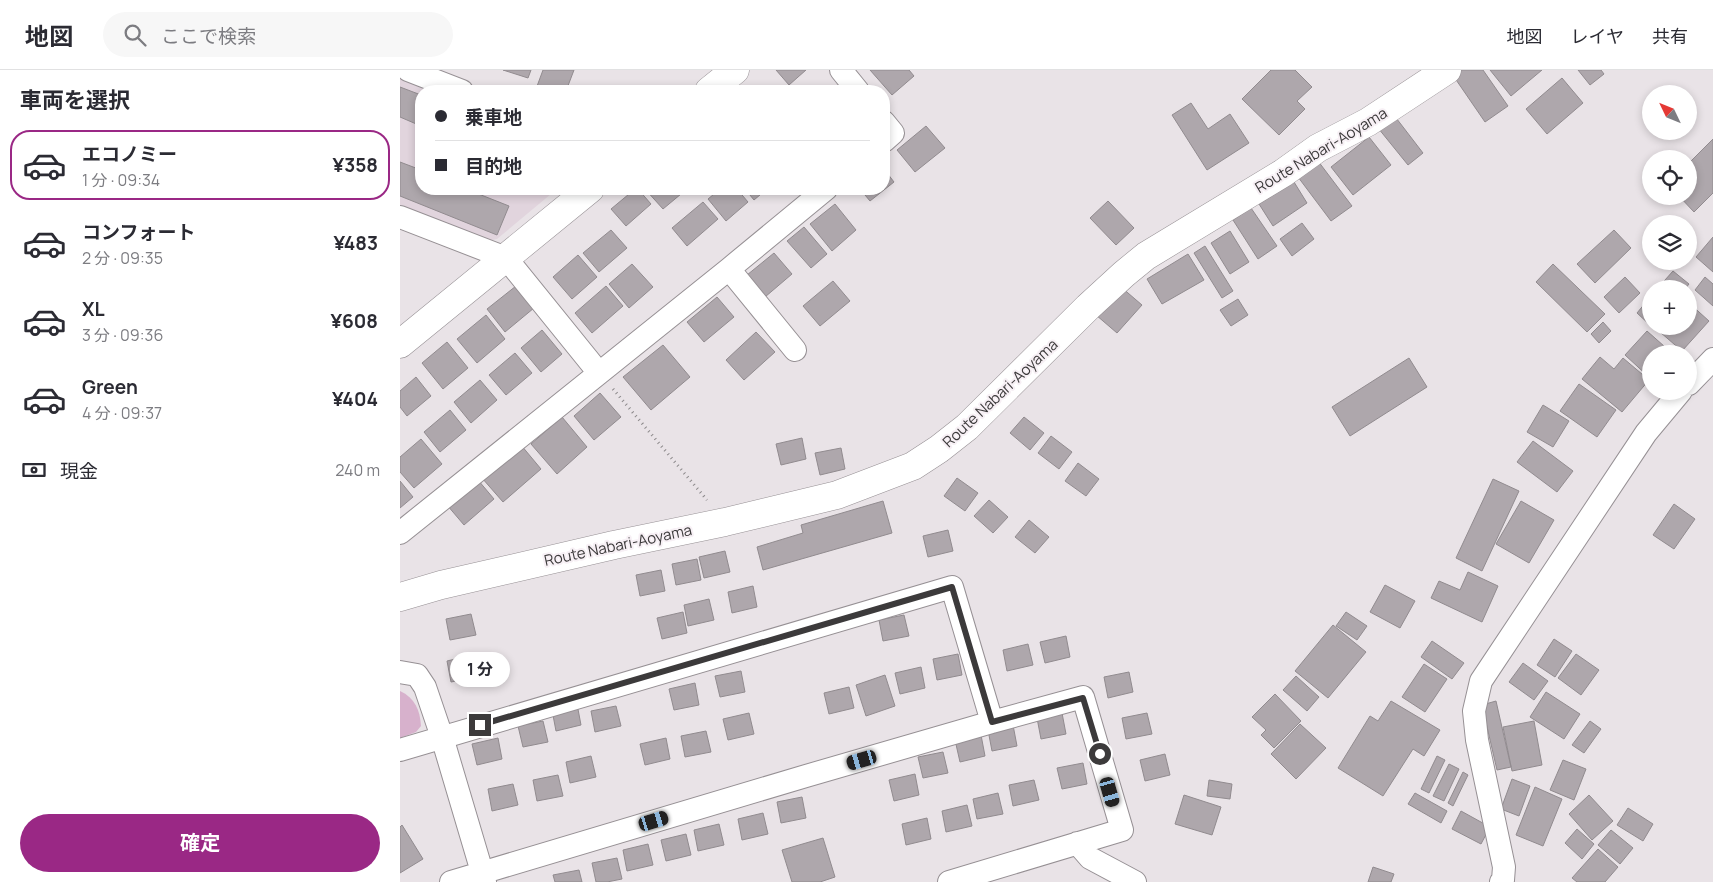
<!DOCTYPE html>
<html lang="ja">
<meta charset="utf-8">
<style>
:root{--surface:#fff;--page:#f7f7f7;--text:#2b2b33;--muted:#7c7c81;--line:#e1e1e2;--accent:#9a2885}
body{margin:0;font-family:Manrope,"Noto Sans JP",sans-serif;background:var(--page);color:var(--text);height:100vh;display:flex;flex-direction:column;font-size:19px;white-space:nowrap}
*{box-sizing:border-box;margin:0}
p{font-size:16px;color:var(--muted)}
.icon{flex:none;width:28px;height:28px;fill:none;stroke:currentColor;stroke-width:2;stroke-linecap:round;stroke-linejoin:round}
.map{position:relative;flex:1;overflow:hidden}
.details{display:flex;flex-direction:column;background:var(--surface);width:400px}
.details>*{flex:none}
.top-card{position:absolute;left:15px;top:15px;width:475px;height:110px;border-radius:20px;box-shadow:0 2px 8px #0003;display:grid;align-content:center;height:110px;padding:0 20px;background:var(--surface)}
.needle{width:32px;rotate:313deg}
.fabs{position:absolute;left:1242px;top:15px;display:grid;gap:10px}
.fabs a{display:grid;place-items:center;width:55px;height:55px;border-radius:50%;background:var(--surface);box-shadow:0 2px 8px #0003;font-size:25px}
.end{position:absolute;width:22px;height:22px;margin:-11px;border:6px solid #3c3a3b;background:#fff;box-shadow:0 0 0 2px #fff}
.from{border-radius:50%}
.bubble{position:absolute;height:35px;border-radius:18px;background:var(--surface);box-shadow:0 2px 8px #0003;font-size:16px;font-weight:700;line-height:35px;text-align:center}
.car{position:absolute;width:15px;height:30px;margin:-15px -8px;border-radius:6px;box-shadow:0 0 4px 1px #0007;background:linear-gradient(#222 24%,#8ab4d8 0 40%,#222 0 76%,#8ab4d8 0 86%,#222 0)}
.top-card b{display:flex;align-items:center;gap:18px;height:48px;font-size:19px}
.top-card b+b{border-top:1px solid var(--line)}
.top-card i{width:12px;height:12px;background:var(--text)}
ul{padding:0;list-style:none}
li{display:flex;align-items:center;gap:15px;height:70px;margin:0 10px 8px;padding:0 10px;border:2px solid transparent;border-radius:20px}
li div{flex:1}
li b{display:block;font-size:19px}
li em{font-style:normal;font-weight:700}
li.on{border-color:var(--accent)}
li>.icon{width:45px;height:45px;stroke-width:1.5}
h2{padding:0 20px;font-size:22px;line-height:60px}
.pay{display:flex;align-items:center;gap:12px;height:55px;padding:0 20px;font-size:19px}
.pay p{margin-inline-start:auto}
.button{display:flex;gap:10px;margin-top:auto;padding:10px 20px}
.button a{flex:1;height:58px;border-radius:30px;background:var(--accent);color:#fff;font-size:20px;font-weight:700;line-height:58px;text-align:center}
header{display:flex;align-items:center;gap:30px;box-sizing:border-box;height:70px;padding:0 25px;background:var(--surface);border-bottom:1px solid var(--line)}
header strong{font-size:24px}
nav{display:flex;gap:28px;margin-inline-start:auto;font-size:18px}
.search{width:350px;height:45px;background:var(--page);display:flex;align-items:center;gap:12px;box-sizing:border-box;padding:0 18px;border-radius:28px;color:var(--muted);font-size:19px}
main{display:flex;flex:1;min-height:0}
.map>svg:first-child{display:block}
</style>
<header>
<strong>地図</strong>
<div class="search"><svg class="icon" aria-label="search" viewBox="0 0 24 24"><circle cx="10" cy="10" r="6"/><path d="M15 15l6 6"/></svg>ここで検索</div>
<nav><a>地図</a><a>レイヤ</a><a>共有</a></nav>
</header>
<main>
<section class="details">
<h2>車両を選択</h2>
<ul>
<li class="on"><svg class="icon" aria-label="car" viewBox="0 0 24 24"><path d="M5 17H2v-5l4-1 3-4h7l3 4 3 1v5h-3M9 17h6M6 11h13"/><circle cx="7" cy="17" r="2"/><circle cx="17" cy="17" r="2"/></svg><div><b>エコノミー</b><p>1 分 · 09:34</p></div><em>¥358</em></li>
<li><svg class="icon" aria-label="car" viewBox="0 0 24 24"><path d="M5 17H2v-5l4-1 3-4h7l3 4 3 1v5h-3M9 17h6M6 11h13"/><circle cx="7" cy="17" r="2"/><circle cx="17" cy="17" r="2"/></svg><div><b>コンフォート</b><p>2 分 · 09:35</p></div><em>¥483</em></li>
<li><svg class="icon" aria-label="car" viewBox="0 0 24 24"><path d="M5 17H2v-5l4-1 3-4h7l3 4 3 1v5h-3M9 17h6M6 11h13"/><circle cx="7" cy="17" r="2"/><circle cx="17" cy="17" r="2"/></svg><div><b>XL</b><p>3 分 · 09:36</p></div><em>¥608</em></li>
<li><svg class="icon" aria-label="car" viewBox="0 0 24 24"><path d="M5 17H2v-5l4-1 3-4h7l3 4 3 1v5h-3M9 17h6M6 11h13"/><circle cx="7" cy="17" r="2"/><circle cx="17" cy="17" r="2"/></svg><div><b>Green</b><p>4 分 · 09:37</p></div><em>¥404</em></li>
</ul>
<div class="pay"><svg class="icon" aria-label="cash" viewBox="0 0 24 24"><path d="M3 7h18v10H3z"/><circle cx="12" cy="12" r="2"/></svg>現金<p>240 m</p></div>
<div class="button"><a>確定</a></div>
</section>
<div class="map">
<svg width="1313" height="812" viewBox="0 0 1313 812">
<rect width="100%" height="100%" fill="#e9e3e7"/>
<!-- built -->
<path fill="#e1d4dd" d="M0,6l40,15h-19v98h136l-60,50 -9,2 -88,-35z"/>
<!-- green -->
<path fill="#d7b1cc" d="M0,621c15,7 20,19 21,35l-5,6 -16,6z"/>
<!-- building -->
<path fill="#aea7ac" stroke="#918b8f" d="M103,0h28l-3,8z
M143,0h31l-8,21h-23l-7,-2z
M376,0h30l-17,15z
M470,0h39l5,6 -22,19z
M871,0h24l17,17 -15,14 8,8 -26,26 -37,-36z
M1051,0h32l25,36 -23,16 -35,-51z
M1090,0h52l-31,26z
M1178,0h23l3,4 -14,11z
M1162,8l21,25 -36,31 -21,-25z
M0,17l21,8v31l-21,-9z
M791,33l17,26 22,-15 19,29 -42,27 -35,-55z
M990,40l33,43 -15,12 -34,-42z
M526,56l19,22 -30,24 -18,-22z
M969,67l22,28 -38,30 -22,-28z
M1313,69v54l-19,19 -15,-16h10v-33z
M915,87l37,49 -21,15 -36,-48z
M0,92l21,8v19h45l43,17 -12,29 -97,-39z
M484,99l10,13 -24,19 -10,-12h24z
M894,112l13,21 -34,23 -14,-22z
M235,119h3l13,15 -25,22 -15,-17z
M245,119h42l-24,20z
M320,119h17l11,13 -22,19 -18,-22z
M345,119h22l-13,11z
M708,131l26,27 -18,17 -26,-27z
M303,132l15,17 -31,27 -15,-18z
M435,134l21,26 -24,21 -22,-27z
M851,138l26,38 -19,13 -25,-39z
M902,153l12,16 -22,17 -12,-17z
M404,157l23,27 -16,14 -24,-27z
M211,160l16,18 -28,24 -16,-19z
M1214,160l17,18 -36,35 -18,-19z
M830,161l19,31 -19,12 -19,-31z
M1313,167v35l-17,-15z
M805,176l28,45 -11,7 -28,-45z
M374,183l18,21 -27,23 -18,-22z
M788,184l16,26 -42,24 -15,-25z
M178,185l19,22 -25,22 -19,-22z
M232,194l21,23 -24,21 -20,-24z
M1153,194l52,50 -18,18 -51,-50z
M1273,201l16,13 -4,5h-28z
M1225,207l15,16 -21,20 -15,-16z
M1305,207l8,7v22l-18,-16z
M433,211l17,20 -30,25 -17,-20z
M116,216l18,22 -29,24 -18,-23z
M206,216l17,20 -31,27 -17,-20z
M721,217l21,18 -25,28 -21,-18z
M1251,226v30l-14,-13z
M317,227l17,20 -30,25 -17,-20z
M838,229l10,16 -17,11 -11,-16z
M1289,233l20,18 -27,30 -22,-19 5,-6h24z
M86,245l19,24 -28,24 -20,-24z
M1203,252l8,9 -12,12 -8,-9z
M142,260l20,24 -21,18 -20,-24z
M1247,261l26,23h-22v25l-26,-24z
M356,262l19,20 -31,28 -18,-20z
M47,272l21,26 -25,21 -21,-26z
M263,275l27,32 -39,33 -28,-33z
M115,283l17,20 -26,22 -17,-20z
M1200,287l14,12 9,-11 26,22 -27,32 -40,-33z
M1009,288l18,29 -77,49 -18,-29z
M16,307l15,19 -24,20 -7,-9v-16z
M80,310l17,20 -26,23 -17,-21z
M1179,314l37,26 -19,27 -37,-26z
M200,323l21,24 -27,23 -20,-24z
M1143,335l26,16 -16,26 -26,-15z
M50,340l16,20 -26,22 -16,-20z
M162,347l25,30 -30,27 -26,-30z
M624,347l20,16 -14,17 -20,-17z
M651,366l21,16 -13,17 -21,-16z
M402,368l4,21 -25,6 -5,-21z
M21,369l21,25 -28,24 -14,-16v-15z
M1133,371l40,30 -16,21 -40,-30z
M121,375l20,24 -38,33 -21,-24z
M441,378l4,21 -25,6 -5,-22z
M678,393l21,16 -13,17 -21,-15z
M557,408l21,15 -13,18 -21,-15z
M1093,409l26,12 -37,80 -26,-13z
M78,410l16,19 -30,26 -17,-20z
M0,411l13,16 -13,11z
M589,430l19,17 -15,16 -19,-17z
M483,431l9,32 -129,37 -6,-23 46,-14 -2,-8z
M1121,431l33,19 -25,43 -33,-19z
M1274,434l21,15 -21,30 -21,-14z
M629,450l20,17 -14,16 -20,-16z
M548,460l5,21 -25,6 -5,-21z
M325,481l5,21 -26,6 -5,-21z
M297,489l4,21 -25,5 -4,-21z
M261,500l4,21 -25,5 -4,-21z
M1068,502l30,14 -16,36 -51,-24 8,-17 21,9z
M985,515l30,16 -15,27 -30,-16z
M353,516l4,21 -25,6 -4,-21z
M309,529l5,21 -26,6 -4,-21z
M283,542l4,21 -25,6 -5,-21z
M946,542l21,14 -10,14 -21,-14z
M71,544l5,21 -26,5 -4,-21z
M504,545l5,21 -26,5 -4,-21z
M933,555l33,27 -38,46 -33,-27z
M666,566l4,21 -25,6 -5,-21z
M1154,569l18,12 -17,26 -18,-12z
M1032,571l32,22 -12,16 -31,-22z
M628,574l5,21 -26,6 -4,-21z
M558,584l4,21 -25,5 -4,-21z
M1176,584l23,16 -18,25 -23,-17z
M72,585l5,22 -26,5 -4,-21z
M1123,593l25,18 -14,19 -25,-18z
M1024,594l23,15 -22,33 -23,-15z
M521,597l4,21 -25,6 -5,-21z
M341,601l4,21 -25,5 -5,-21z
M729,602l4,20 -25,6 -4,-21z
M485,605l10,31 -29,10 -10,-31z
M896,606l23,21 -12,14 -24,-21z
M295,613l4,22 -25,5 -5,-21z
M449,617l5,21 -25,6 -5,-21z
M1146,622l34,22 -16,25 -34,-22z
M875,624l26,27 -27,27 -13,-13 5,-5 -14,-13z
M991,631l49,29 -16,26 -11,-7 -30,47 -45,-28 32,-52 8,5z
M1096,631l15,66 -14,3 -15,-65z
M177,634l4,21 -25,6 -4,-21z
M216,636l5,20 -26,6 -4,-21z
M349,643l5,21 -26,6 -5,-21z
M662,643l4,21 -25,5 -4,-21z
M747,643l5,21 -26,5 -4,-21z
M143,651l5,21 -25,5 -5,-21z
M1134,651l8,44 -30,6 -9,-44z
M1190,651l11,8 -17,24 -12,-8z
M900,654l26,24 -30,31 -25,-25z
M613,655l4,21 -25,5 -4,-21z
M306,661l5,21 -26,5 -4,-21z
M581,665l4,21 -25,6 -5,-22z
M98,668l4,21 -25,6 -5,-21z
M266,668l4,21 -25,6 -5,-21z
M543,682l5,21 -25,5 -5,-21z
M765,684l5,21 -25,6 -5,-21z
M191,686l5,21 -26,6 -4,-21z
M1037,686l8,4 -16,33 -8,-4z
M1163,690l23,9 -12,31 -24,-10z
M683,693l4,21 -25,5 -5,-21z
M1049,694l10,5 -15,32 -11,-5z
M1063,702l5,3 -15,31 -5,-3z
M515,704l4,21 -25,6 -5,-21z
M158,705l5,21 -26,5 -4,-21z
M1112,709l18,7 -11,30 -18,-7z
M634,710l5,20 -26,6 -4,-21z
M809,710l23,4 -2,15 -23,-3z
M113,714l5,21 -26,6 -4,-22z
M1135,717l27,12 -19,47 -27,-11z
M598,723l5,21 -26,5 -4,-20z
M1015,723l32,18 -6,12 -33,-19z
M784,725l37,12 -9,28 -37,-11z
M1189,725l24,26 -21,19 -23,-26z
M402,727l4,21 -25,5 -4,-21z
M567,735l5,21 -26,6 -4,-21z
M1228,738l25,16 -10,17 -26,-16z
M1061,741l29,16 -9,17 -29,-15z
M363,743l5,21 -26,6 -4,-21z
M527,748l4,21 -25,6 -4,-21z
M319,754l5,21 -26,6 -4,-21z
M2,755l21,34 -23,14v-46z
M1177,759l17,15 -12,15 -17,-16z
M1211,760l22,18 -13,16 -22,-19z
M286,764l5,21 -25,6 -5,-21z
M423,768l12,39 -15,5h-28l-10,-32z
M248,774l5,21 -26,6 -4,-21z
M1198,779l20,18 -13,15h-28l-5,-4z
M217,788l5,21 -15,3h-11l-4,-19z
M973,797l21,7 -3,8h-23z
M179,800l3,12h-27l-2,-7z"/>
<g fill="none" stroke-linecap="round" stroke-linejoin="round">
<!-- minor casing -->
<g stroke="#969094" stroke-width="24">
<path id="minor" d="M8,0l54,21
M441,0l17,21
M484,52l9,11 -9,8
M0,147l106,41 93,115
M329,199l66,81
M1289,314l24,-25
M0,463l329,-264 97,-80
M0,602l17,3 8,12 17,50 43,145
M0,680l552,-163 40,135
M677,773l13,15 45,24
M51,812l355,-106 186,-54 91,-25 39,133 -173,52
M1101,812l2,-2 1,-13 -27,-127 -3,-29 7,-30 165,-248 35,-42"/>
</g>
<!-- tertiary casing -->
<g stroke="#969094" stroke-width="29">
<path id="tertiary" d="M309,21l26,-21
M0,274l190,-155"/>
</g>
<!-- secondary casing -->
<g stroke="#969094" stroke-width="29">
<path id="secondary" d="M0,527l41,-12 173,-40 111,-23 112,-27 76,-29 26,-17 28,-22 121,-120 36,-33 22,-18 137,-83 35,-25 50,-26 79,-52"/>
</g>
<!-- path -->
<path stroke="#8c898b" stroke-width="3" stroke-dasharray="1 4" stroke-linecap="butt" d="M213,319l94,111"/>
<!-- minor -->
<use href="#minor" stroke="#fff" stroke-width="22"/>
<!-- tertiary -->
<use href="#tertiary" stroke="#fff" stroke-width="28"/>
<!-- secondary -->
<use href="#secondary" stroke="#fff" stroke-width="28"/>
</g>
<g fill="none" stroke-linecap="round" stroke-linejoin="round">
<!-- route -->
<path stroke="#3c3a3b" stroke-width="6" d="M80,655l472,-138 40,135 91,-24 17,56"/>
</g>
<g text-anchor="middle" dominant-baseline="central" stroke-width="4" stroke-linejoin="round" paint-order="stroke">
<!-- street labels -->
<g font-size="15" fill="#3c3a3b" stroke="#f7f0f5">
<text transform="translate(921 80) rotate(-31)">Route Nabari-Aoyama</text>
<text transform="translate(600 323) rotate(-43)">Route Nabari-Aoyama</text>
<text transform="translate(218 475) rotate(-12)">Route Nabari-Aoyama</text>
</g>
</g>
</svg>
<div class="fabs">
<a><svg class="needle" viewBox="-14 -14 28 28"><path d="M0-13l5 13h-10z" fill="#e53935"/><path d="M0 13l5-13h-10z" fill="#7c7c81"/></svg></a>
<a><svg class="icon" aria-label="locate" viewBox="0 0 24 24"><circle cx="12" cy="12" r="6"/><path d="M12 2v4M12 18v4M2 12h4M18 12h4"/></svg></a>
<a><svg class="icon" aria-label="layers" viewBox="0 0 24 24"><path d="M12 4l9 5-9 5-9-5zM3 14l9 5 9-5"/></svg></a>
<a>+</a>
<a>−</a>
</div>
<i class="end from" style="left:700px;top:684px"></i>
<i class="end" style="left:80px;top:655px"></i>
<div class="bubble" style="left:50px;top:582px;width:60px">1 分</div>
<i class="car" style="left:462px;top:690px;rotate:254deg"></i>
<i class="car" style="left:710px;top:722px;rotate:164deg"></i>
<i class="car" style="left:254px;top:751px;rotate:73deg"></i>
<div class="top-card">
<b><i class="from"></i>乗車地</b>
<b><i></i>目的地</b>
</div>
</div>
</main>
